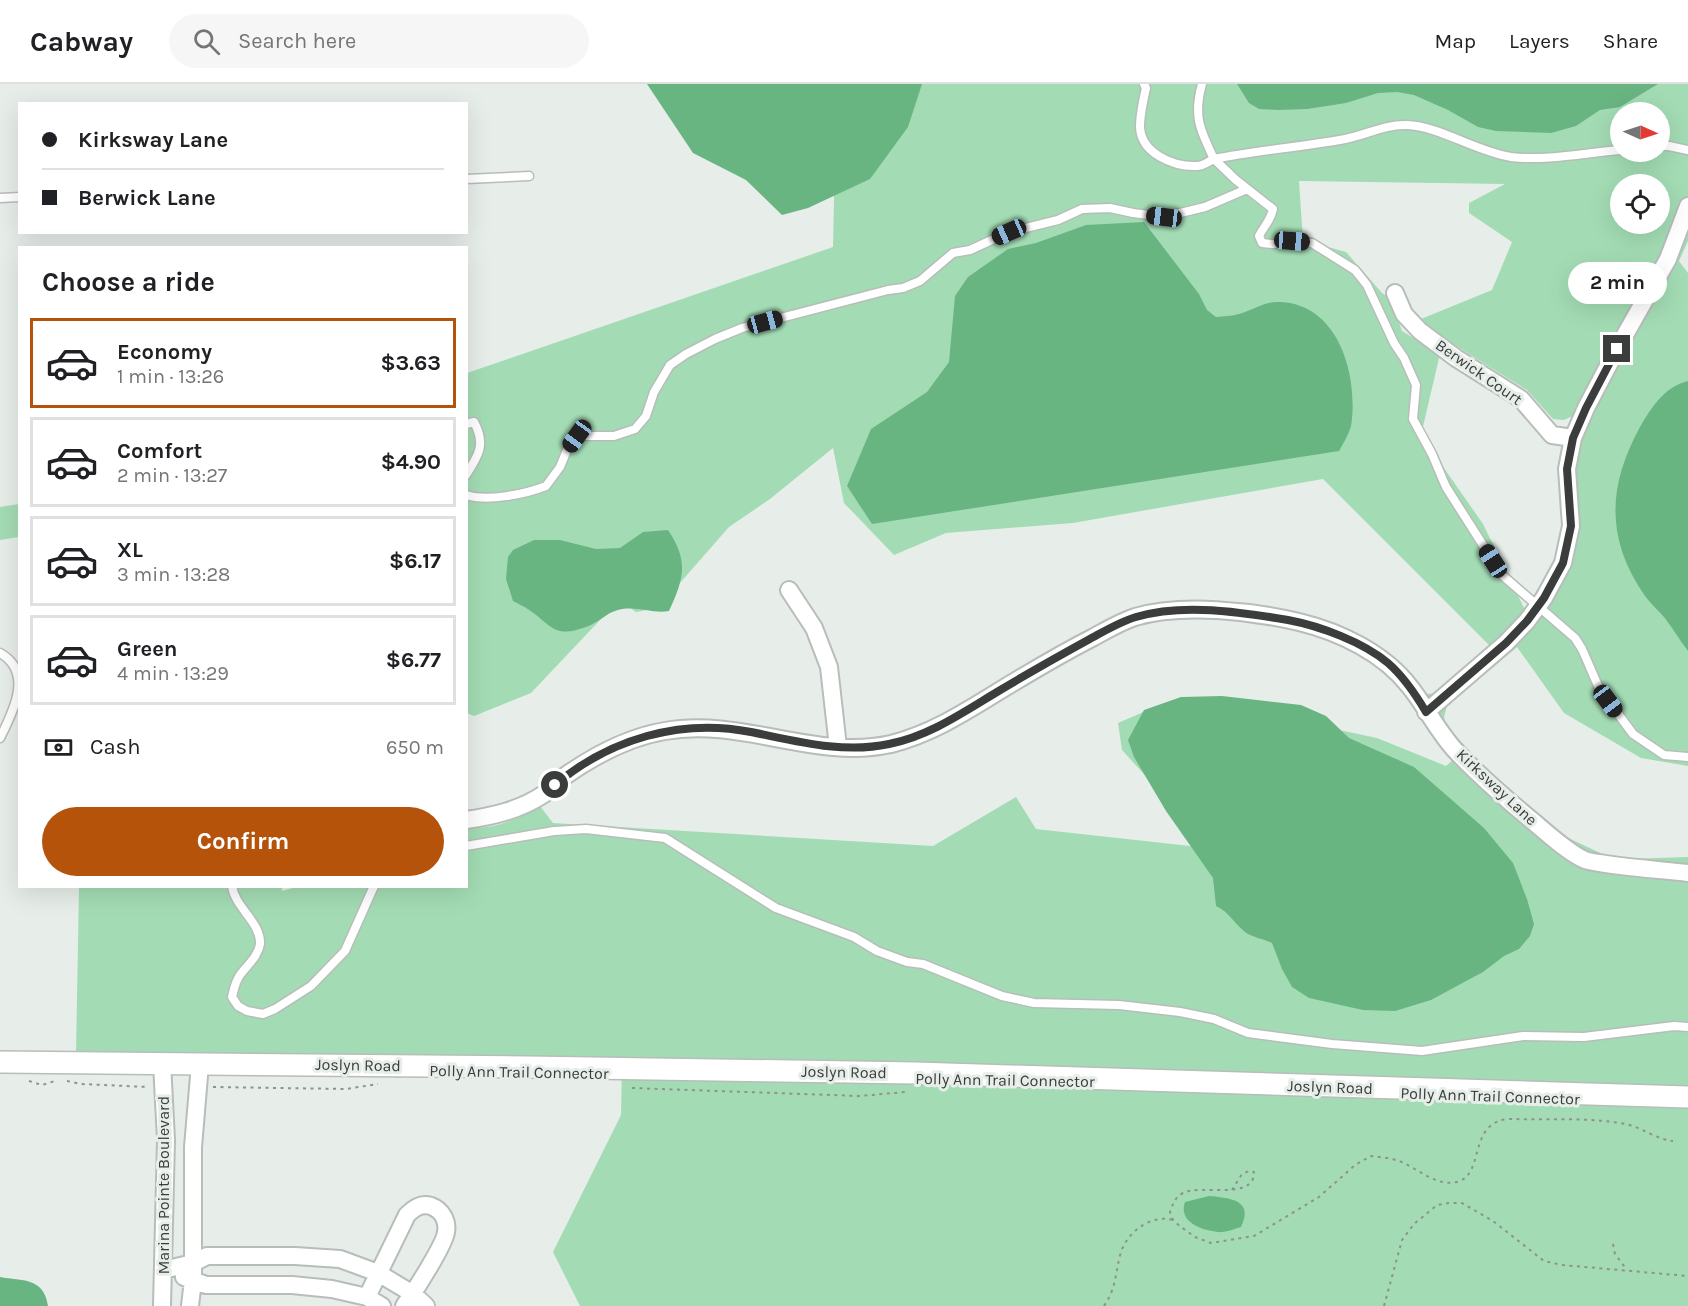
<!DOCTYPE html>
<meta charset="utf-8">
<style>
:root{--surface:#fff;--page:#f6f6f6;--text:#202124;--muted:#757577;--line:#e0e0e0;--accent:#b45309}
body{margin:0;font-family:Karla,sans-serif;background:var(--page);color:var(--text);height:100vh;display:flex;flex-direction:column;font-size:22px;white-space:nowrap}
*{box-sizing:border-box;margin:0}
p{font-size:20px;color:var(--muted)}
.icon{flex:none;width:33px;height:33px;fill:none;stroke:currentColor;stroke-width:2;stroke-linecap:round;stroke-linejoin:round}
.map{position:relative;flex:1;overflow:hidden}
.side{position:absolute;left:18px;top:162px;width:450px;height:642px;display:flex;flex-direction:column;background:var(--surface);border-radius:0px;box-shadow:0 6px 24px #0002}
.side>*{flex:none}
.hud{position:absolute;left:18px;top:18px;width:450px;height:132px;border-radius:0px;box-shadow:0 6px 24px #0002;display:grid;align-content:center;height:132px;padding:0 24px;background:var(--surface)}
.needle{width:39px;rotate:93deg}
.fabs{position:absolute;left:1610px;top:18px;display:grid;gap:12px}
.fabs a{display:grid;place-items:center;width:60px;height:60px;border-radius:50%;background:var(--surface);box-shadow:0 6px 24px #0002;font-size:30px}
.end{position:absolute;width:27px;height:27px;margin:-14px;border:8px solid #3a3d3b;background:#fff;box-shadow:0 0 0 3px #fff}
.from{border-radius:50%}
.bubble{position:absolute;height:42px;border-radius:21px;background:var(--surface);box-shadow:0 6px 24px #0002;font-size:20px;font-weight:700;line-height:42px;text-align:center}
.car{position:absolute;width:18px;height:36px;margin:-18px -9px;border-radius:8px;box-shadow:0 0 4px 2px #0007;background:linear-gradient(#222 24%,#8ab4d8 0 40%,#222 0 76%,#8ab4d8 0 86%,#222 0)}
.hud b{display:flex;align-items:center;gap:21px;height:57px;font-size:22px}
.hud b+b{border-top:2px solid var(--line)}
.hud i{width:15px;height:15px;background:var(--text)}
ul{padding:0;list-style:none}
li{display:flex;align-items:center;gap:18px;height:90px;margin:0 12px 9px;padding:0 12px;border:3px solid var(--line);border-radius:0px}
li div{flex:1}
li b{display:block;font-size:22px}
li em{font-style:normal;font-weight:700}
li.on{border-color:var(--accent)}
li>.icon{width:54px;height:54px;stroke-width:1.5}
h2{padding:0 24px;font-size:27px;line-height:72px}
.pay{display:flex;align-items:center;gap:15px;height:66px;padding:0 24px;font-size:22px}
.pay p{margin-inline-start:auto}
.primary-button{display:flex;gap:12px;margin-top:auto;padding:12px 24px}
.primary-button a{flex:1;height:69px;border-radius:36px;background:var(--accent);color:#fff;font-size:24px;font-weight:700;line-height:69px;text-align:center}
header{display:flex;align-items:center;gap:36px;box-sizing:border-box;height:84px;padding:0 30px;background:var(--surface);border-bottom:2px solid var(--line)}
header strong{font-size:28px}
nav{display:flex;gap:33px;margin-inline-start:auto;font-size:21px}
.search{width:420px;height:54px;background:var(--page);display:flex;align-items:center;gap:15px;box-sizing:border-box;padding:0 21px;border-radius:33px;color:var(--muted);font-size:22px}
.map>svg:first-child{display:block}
</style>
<header>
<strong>Cabway</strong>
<div class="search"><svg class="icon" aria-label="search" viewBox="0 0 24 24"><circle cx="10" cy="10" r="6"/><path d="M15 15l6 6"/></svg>Search here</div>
<nav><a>Map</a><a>Layers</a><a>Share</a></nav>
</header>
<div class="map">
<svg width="1688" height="1222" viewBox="0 0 1688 1222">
<rect width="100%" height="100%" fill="#e7eee9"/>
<!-- green -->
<path fill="#a3dcb4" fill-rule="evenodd" d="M706,0h982v157l-9,20 9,12v493l-47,-8 -77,-45 -47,-66 -70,59 -3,11 2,8 35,39 83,72 45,21 17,2 62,-2v449h-1108l-27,-54 68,-137 1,-54 -546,-7 3,-167 203,-1v5l18,-5h166l1,-58c28,1 50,-8 73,-22l13,17 380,23 83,-49 20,32 163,18 -16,-30 -61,-67 -4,-27 37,-16 146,15 76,16 69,28 8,-7 -48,-61 12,-9 9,5 11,-1 53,-46 -168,-168 -250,44 -127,10 -52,22 -50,-52 -11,-55 -63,51 -41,28 -71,81 -22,4 -17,-12 -88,93 -57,23 -7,-3v-340l366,-126 2,-97zM1620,28h39v40h-39zM1299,97l206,3 -36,19v10l43,29 -20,48 -76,31 111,69 26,29 11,1 9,-4 -8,25v86l-17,58 -22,27 -43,-88 -62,-89 19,-81 -38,-23 -11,-32 -9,-6 -36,-41 -43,-12zM1620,100h39v40h-39z
M19,420v33l-19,3v-33z"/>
<!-- water -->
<path fill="#69b582" d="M647,0h275l-14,43 -38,52 -62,29 -26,7 -36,-35 -53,-27z
M1237,0h421l-38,23 -20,3 -24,16 -25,7 -55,-2 -18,-4 -30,-17 -34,-15 -17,-3 -19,1 -32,10 -39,6 -29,1 -19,-1 -10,-6z
M1144,138l55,72 8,16 9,7c8,-1 16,-1 23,-3 13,-3 26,-13 40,-12 60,1 80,75 72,124 -2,8 -8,18 -12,25l-467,73 -25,-38 24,-57 56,-37 22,-30 6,-66 13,-19 40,-28 28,-6 50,-18z
M1688,297v270c-9,-11 -15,-23 -24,-34 -6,-7 -13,-13 -19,-21 -39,-56 -38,-109 -5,-169 11,-19 25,-41 48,-46z
M668,446c21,31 16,49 1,81 -17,3 -33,-6 -51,-1 -12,3 -20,13 -32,17 -33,12 -34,-2 -57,-17 -5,-4 -11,-6 -16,-9l-7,-22 2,-22 5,-7 21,-10h26l36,9 24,-1 23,-16z
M1222,612l79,9 25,11 23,22 65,29 70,61 29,35 14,36 7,25 -4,12 -11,13 -15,7 -21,16 -52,28 -36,11 -32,-1 -54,-12 -17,-11 -10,-18 -10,-26c-8,-4 -21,-6 -27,-11 -11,-9 -16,-20 -29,-26l-3,-28 -47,-67 -32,-54 -6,-17 16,-30 37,-13z
M1209,1112c22,2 45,4 32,31 -7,2 -16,6 -23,5 -17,-2 -40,-10 -33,-30z
M0,1193c22,4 44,0 48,29h-48z"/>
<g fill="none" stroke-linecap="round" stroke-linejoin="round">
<!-- service casing -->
<g stroke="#b7bdb9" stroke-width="11">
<path id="service" d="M1144,0l2,4c-3,13 -6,26 -6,39 1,26 33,40 57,39 6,0 12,-5 17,-7l22,21 37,29c-2,11 -9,17 -14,27l3,7 11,1 19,-3 20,2 43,27 12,15 27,58 10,15 12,27 -3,34 19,35 14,33 56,88 73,63 7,11 17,39 34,46 31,21 24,2
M1202,0c-9,32 -2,46 12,75 44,-9 88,-12 131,-20 21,-4 40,-15 62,-14 32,1 70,27 104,32 36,4 73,-4 109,-7
M1659,62h10l19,4
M466,95l63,-3
M0,114l20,-1
M466,340l8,-2c12,22 5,33 -8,53
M466,411c21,7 60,-1 80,-9l14,-19 7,-17 10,-14h37l21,-7 11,-13 8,-24 16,-27 16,-11 29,-15 27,-11 146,-38 15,-2 17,-7 33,-28 17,-3 39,-18 49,-12 24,-11 28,-1 23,5 31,4 41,-10 42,-18
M0,569c34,19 13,59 0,85
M466,762l88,-15 32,-2 79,9 111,70 78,29 23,14 30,11 16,2 79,32 32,7 85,2 61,7 34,7 34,14 84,11 90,7 101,-15 61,1 90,-11 14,1
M232,802c3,22 29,36 28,58 -2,13 -13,21 -20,31 -5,7 -6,14 -8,22l6,9 9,5 16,3 12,-5 36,-23 34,-35 29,-65"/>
</g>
<!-- minor casing -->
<g stroke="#b7bdb9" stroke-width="20">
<path id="minor" d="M1395,209l9,21 16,17 36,27 65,41 31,36 21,3
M789,506l25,38 15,39 9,80
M1426,628l80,-69 21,-22 17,-23 19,-35 8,-37 -4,-57 6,-31 13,-30 31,-59 51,-90 20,-53
M466,736c28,-4 54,-10 78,-26 8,-5 14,-12 21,-18 30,-21 64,-39 100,-45 76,-14 151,30 226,13 39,-10 71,-30 105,-51 31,-19 63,-38 96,-55 13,-7 28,-16 43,-21 47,-14 117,-6 164,5 41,10 85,31 111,65 16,20 27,43 44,62 25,27 53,51 81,74 14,12 34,30 50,37 6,2 15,3 21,4 27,4 54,6 82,9
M162,979l4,77 -4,166
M163,1186l30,-7 14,-7h88l45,3 38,14 35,21 13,12
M184,1193l22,8h86l40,4 35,8 15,9
M367,1213l40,-82c7,-7 14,-12 24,-9 11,4 17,15 15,26 -1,12 -33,62 -42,74
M190,1222l3,-26v-133l7,-83"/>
</g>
<!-- tertiary casing -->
<g stroke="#b7bdb9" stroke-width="24">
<path id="tertiary" d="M0,978l527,5 389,6 772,24"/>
</g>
<!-- path -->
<path stroke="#8d928e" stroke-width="2" stroke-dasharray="3 4.5" stroke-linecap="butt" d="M29,997l13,4 13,-4
M67,997l14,3 67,3
M213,1003l133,2 32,-5
M632,1004l228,8 45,-4
M1232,1106l10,-16 7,-3 5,1c1,29 -54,12 -71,21 -8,4 -10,11 -13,19l3,8 8,7 14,10 16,6 43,-7 65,-39 36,-32 16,-9c9,1 19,2 28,5 19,7 39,28 61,20 22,-9 11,-50 39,-60 4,-2 10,-2 14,-2 37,1 75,-2 112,5 17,3 30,15 48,17
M1613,1160l2,10 12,16
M1104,1222c13,-19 11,-34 17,-54 7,-21 31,-38 52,-32
M1384,1222l18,-66 12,-16 23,-19 12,-2h13l31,18 51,40 18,4 126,11"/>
<!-- service -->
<use href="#service" stroke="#fff" stroke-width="8"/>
<!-- minor -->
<use href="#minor" stroke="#fff" stroke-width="16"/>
<!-- tertiary -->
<use href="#tertiary" stroke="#fff" stroke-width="21"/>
</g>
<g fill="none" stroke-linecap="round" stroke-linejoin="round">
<!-- route -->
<path stroke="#3a3d3b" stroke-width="8" d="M555,701c54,-46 126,-67 196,-53 45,9 92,22 138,12 40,-8 73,-31 108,-52 30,-18 60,-35 91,-52 15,-8 31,-18 48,-23 47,-14 104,-5 152,3 32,6 75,22 100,43 16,14 28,32 38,49l80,-69 21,-22 17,-23 19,-35 8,-37 -4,-57 6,-31 13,-30 31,-59"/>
</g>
<g text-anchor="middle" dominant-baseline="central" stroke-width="6" stroke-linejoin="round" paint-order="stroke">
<!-- street labels -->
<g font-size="16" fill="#3a3d3b" stroke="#e7eee9">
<text transform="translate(1479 288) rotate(35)">Berwick Court</text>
<text transform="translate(1497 703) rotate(43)">Kirksway Lane</text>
<text transform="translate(358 981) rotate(1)">Joslyn Road</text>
<text transform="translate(519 988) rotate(1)">Polly Ann Trail Connector</text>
<text transform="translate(844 988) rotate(1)">Joslyn Road</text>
<text transform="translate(1005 996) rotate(1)">Polly Ann Trail Connector</text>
<text transform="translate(1330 1003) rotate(2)">Joslyn Road</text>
<text transform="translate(1490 1012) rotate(2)">Polly Ann Trail Connector</text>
<text transform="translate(163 1101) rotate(-90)">Marina Pointe Boulevard</text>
</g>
</g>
</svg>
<div class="fabs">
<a><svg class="needle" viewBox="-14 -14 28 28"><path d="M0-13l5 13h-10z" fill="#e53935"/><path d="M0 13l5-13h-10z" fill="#757577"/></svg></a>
<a><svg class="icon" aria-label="locate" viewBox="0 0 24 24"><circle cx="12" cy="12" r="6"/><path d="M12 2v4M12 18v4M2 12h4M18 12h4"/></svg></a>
</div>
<i class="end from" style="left:555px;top:701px"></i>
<i class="end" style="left:1617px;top:265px"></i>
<div class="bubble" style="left:1568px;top:178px;width:99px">2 min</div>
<i class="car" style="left:1164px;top:133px;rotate:277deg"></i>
<i class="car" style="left:1009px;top:148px;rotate:246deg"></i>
<i class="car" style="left:1292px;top:157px;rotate:94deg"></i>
<i class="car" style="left:765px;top:238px;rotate:75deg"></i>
<i class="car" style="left:577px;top:352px;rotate:216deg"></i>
<i class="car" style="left:1493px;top:477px;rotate:327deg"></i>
<i class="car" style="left:1608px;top:617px;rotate:143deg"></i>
<div class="hud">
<b><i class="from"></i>Kirksway Lane</b>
<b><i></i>Berwick Lane</b>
</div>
<section class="side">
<h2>Choose a ride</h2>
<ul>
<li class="on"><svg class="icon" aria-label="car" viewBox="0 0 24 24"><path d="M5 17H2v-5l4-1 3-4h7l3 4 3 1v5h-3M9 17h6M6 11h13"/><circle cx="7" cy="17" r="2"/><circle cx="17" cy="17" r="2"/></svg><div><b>Economy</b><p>1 min · 13:26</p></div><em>$3.63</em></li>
<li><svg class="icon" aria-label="car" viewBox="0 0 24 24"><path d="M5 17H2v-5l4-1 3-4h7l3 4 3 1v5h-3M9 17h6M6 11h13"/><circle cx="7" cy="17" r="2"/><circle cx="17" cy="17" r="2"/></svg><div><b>Comfort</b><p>2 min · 13:27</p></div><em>$4.90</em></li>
<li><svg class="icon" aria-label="car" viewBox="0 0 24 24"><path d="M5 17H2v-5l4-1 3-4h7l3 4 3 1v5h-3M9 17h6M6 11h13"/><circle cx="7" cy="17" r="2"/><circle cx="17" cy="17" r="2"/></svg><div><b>XL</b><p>3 min · 13:28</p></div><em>$6.17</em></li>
<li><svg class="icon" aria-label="car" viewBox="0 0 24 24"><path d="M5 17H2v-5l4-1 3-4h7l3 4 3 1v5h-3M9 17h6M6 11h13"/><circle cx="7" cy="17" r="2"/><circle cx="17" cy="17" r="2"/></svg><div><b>Green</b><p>4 min · 13:29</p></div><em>$6.77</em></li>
</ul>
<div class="pay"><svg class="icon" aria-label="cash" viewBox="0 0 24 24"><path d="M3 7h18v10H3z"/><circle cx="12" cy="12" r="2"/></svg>Cash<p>650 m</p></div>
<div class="primary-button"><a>Confirm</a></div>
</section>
</div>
